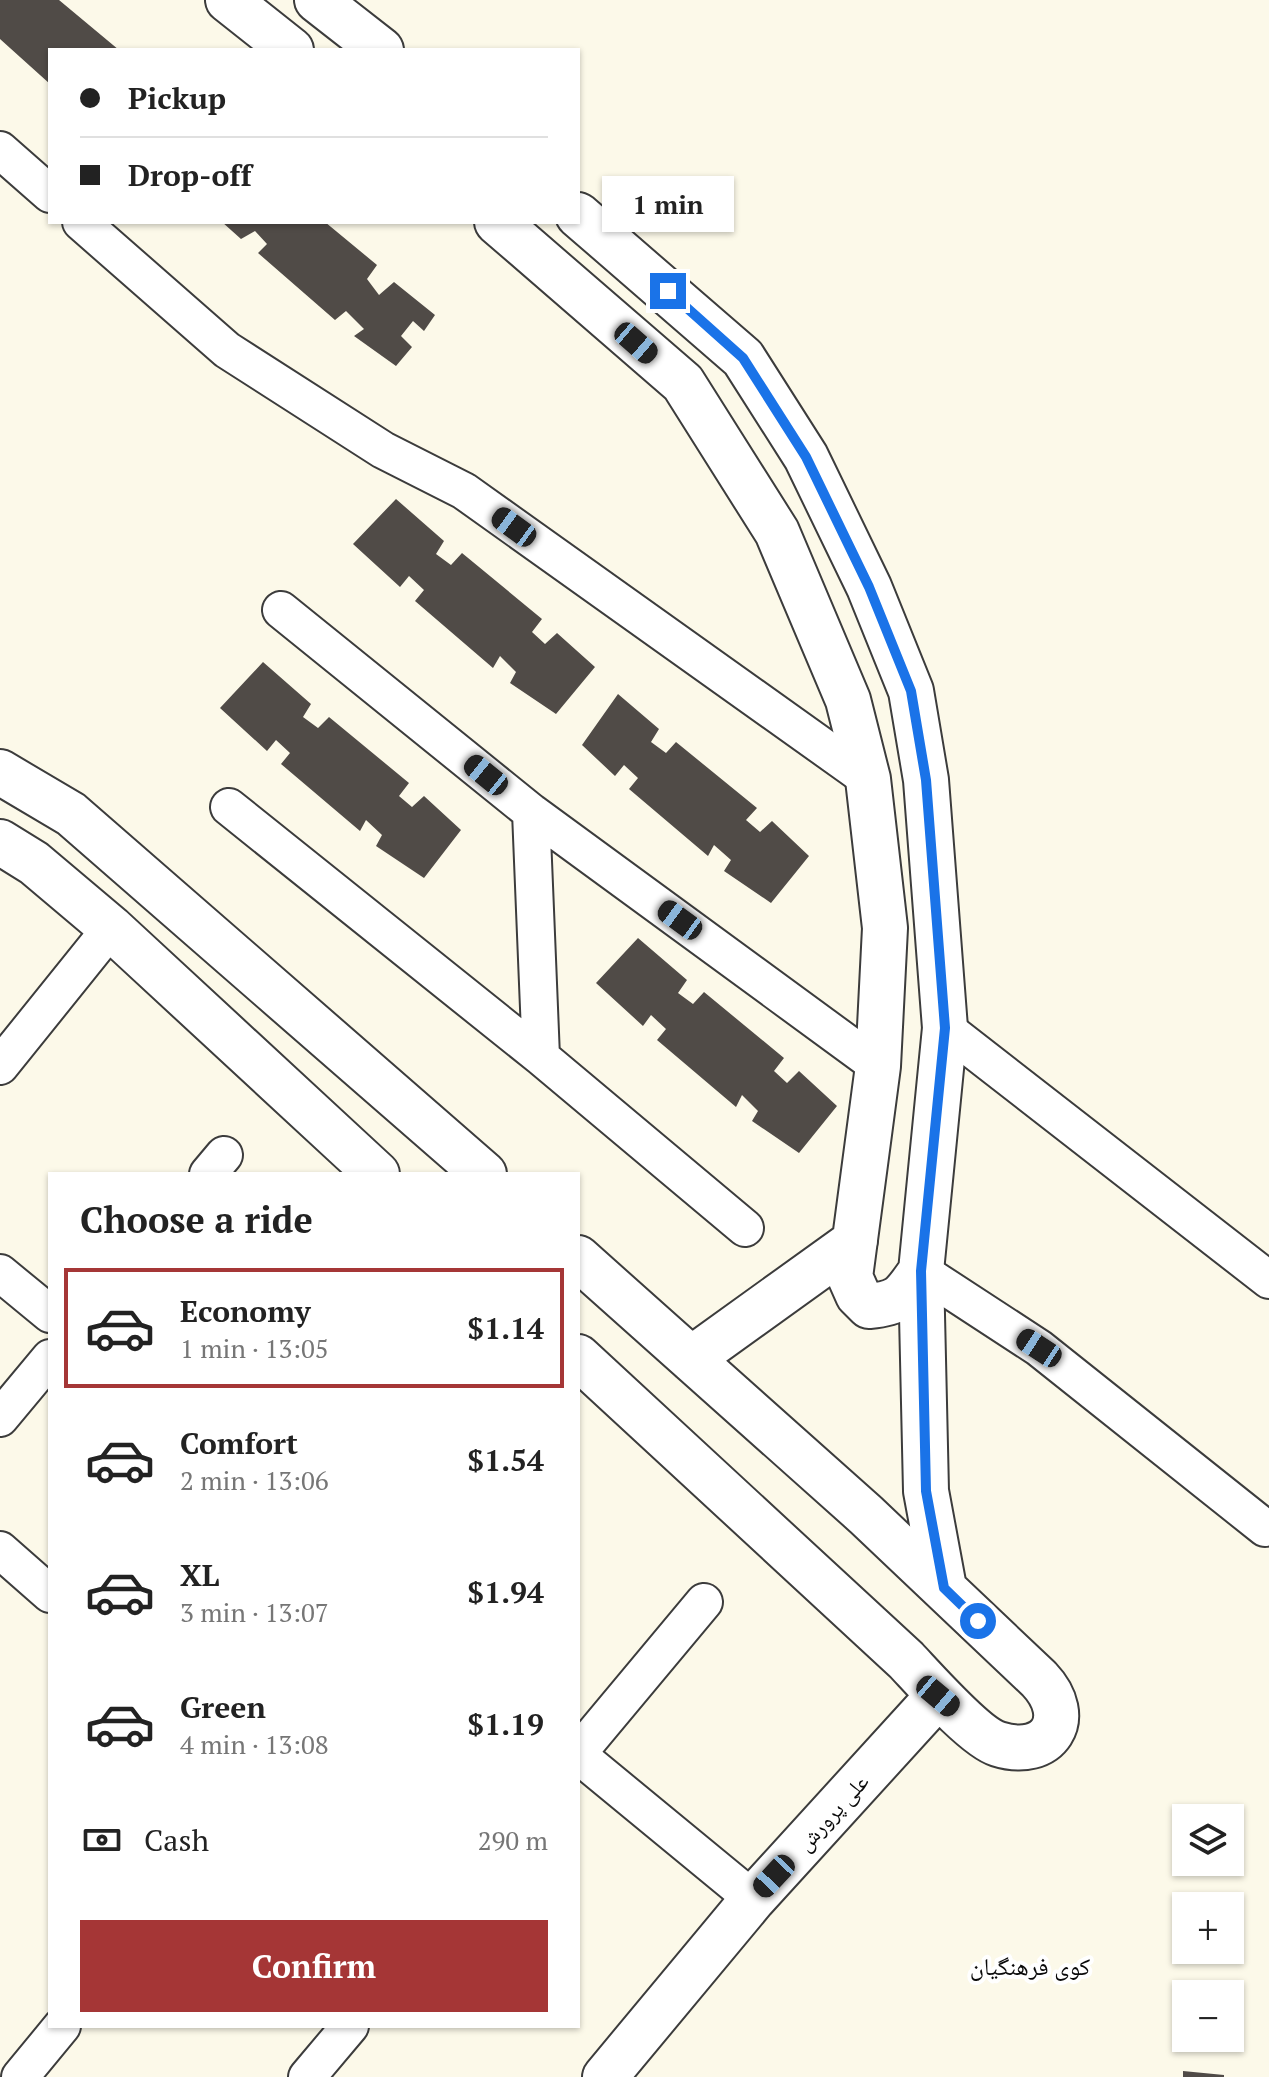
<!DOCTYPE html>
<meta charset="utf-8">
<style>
:root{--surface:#fff;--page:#f2f2f2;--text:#222;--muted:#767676;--line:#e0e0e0;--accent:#a53636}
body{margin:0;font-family:"PT Serif","Noto Naskh Arabic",serif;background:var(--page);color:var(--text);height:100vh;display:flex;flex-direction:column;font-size:30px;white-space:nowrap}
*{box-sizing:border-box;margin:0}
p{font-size:26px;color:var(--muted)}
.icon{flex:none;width:44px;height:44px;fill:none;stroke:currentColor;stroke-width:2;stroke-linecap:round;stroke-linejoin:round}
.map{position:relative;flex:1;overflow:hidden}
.drawer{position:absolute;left:48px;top:1172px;width:532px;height:856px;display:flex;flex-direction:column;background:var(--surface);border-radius:0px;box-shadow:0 2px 6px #0004}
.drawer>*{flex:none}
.guide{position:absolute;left:48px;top:48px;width:532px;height:176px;border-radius:0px;box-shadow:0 2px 6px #0004;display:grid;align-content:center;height:176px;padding:0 32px;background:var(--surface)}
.controls{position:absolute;left:1172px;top:1804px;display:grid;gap:16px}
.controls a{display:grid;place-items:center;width:72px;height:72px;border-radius:0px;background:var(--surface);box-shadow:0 2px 6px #0004;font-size:40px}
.end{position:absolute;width:36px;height:36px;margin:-18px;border:10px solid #1a73e8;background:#fff;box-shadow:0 0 0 4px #fff}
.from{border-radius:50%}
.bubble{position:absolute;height:56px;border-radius:0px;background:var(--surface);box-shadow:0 2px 6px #0004;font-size:26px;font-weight:800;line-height:56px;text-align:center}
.car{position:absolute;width:24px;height:48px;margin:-24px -12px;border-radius:10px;box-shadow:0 0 6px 2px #0007;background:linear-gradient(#222 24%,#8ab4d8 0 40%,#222 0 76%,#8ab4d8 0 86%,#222 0)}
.guide b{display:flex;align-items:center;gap:28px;height:76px;font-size:30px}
.guide b+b{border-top:2px solid var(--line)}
.guide i{width:20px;height:20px;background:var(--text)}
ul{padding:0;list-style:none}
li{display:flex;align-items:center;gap:24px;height:120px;margin:0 16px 12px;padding:0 16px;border:4px solid transparent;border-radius:0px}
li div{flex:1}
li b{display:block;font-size:30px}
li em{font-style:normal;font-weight:800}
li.selected{border-color:var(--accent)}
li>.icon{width:72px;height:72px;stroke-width:1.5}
h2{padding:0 32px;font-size:36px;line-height:96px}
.pay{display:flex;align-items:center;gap:20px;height:88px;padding:0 32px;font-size:30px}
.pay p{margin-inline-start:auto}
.button{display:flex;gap:16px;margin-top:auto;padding:16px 32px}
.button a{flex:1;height:92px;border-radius:0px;background:var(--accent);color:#fff;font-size:32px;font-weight:800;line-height:92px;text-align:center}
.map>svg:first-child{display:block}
</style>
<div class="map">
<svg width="1269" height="2077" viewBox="0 0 1269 2077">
<rect width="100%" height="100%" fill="#fcf9e9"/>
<!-- building -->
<path fill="#504b47" d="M0,0h59l60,50h-69v34l-50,-45z
M222,222h103l52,43 -10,14 12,16 15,-13 41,33 -11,16 -11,-10 -12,15 11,11 -16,19 -42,-30 10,-7 -18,-18 -11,9 -77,-67 9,-9 -12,-13 -14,8z
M396,499l48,42 -8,13 15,11 11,-12 80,66 -10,13 13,12 12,-11 38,34 -39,47 -46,-31 6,-11 -16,-16 -7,12 -78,-67 9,-11 -15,-14 -9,11 -47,-43z
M263,662l48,42 -8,13 15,11 11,-11 80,66 -10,13 13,11 12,-11 37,34 -37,48 -48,-32 6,-11 -16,-15 -6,11 -79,-67 9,-11 -14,-13 -9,11 -47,-43z
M618,694l41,35 -8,13 15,11 10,-11 81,66 -11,12 14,12 12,-11 37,35 -38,47 -47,-32 7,-11 -17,-15 -6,11 -79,-67 9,-11 -14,-13 -9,11 -33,-31z
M638,938l49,42 -9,13 15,11 11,-12 80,66 -10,13 13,12 12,-12 38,35 -38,47 -47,-32 6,-10 -16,-16 -6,12 -79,-67 9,-11 -15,-14 -8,11 -47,-43z
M1183,2071l41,4v2h-41z"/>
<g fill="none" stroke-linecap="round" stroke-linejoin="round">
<!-- minor casing -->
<g stroke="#3c3c3c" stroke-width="40">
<path id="minor" d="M0,150l50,44
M81,222l146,128 156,100 81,41 404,288
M281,610l250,202 347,254
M229,807l312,250
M531,812l10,245 204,171
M945,1028l324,252
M0,1066l111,-138
M208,1174l16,-19
M921,1271l118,77 226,180
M0,1273l50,41
M0,1418l50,-60
M0,1550l50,44
M578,1753l126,-151
M578,1755l175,144
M20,2077l42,-51
M307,2077l43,-51"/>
</g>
<!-- tertiary casing -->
<g stroke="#3c3c3c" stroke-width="48">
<path id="tertiary" d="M228,0l63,50
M317,0l64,50
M578,215l165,143 63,99 63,130 42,104 15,89 19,248 -24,243 5,220 18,97
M497,222l186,161 94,149 71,168 20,79 17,149 -7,138 -28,211 8,18 11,11c32,-3 34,-10 52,-35
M0,772l71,42 413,360
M0,842l34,21 77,65 266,246
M578,1258l288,257 173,164c37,39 10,81 -41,65 -23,-7 -74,-65 -92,-84l-328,-303
M691,1359l164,-118
M605,2077l148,-178 185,-203"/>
</g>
<!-- minor -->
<use href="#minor" stroke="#fff" stroke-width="36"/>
<!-- tertiary -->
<use href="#tertiary" stroke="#fff" stroke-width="44"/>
</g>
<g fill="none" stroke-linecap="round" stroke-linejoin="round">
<!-- route -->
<path stroke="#1a73e8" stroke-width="10" d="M668,291l75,67 63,99 63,130 42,104 15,89 19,248 -24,243 5,220 18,97 34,33"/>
</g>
<g text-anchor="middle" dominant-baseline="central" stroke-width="8" stroke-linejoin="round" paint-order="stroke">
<!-- street labels -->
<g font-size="22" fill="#090909" stroke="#fff">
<text transform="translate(832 1812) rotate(-48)">علی پرورش</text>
</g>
<!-- neighbourhood labels -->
<g font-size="24" fill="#090909" stroke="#fff">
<text x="1030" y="1966">کوی فرهنگیان</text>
</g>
</g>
</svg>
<div class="controls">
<a><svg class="icon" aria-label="layers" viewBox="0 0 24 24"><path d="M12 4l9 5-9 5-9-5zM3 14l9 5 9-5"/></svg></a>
<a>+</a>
<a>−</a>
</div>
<i class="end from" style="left:978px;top:1621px"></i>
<i class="end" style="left:668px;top:291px"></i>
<div class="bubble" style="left:602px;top:176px;width:132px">1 min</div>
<i class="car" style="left:636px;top:343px;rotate:131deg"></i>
<i class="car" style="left:514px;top:527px;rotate:306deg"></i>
<i class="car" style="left:486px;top:775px;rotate:309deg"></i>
<i class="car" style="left:680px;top:920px;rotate:306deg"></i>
<i class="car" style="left:1039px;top:1348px;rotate:303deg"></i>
<i class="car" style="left:938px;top:1696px;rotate:130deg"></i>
<i class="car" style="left:774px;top:1876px;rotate:223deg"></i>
<div class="guide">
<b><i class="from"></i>Pickup</b>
<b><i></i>Drop-off</b>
</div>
<section class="drawer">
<h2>Choose a ride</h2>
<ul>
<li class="selected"><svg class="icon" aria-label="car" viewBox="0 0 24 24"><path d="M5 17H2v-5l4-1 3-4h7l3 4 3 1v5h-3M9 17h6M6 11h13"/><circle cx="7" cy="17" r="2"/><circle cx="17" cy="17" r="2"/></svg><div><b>Economy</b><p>1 min · 13:05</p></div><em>$1.14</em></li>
<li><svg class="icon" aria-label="car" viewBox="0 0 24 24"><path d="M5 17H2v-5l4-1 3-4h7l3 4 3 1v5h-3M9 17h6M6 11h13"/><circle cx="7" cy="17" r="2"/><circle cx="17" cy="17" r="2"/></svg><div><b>Comfort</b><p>2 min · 13:06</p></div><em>$1.54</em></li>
<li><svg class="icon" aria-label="car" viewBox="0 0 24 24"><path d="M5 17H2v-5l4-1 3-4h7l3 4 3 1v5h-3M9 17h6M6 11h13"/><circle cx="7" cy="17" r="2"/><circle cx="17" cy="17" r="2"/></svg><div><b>XL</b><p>3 min · 13:07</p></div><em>$1.94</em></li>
<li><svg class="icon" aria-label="car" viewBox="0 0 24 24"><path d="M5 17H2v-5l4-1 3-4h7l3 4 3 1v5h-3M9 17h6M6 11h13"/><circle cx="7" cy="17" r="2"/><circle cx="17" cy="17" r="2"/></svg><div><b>Green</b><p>4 min · 13:08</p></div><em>$1.19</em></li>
</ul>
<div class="pay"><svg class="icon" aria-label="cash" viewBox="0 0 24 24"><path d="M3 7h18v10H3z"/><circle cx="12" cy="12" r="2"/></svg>Cash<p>290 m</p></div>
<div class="button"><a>Confirm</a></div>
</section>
</div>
